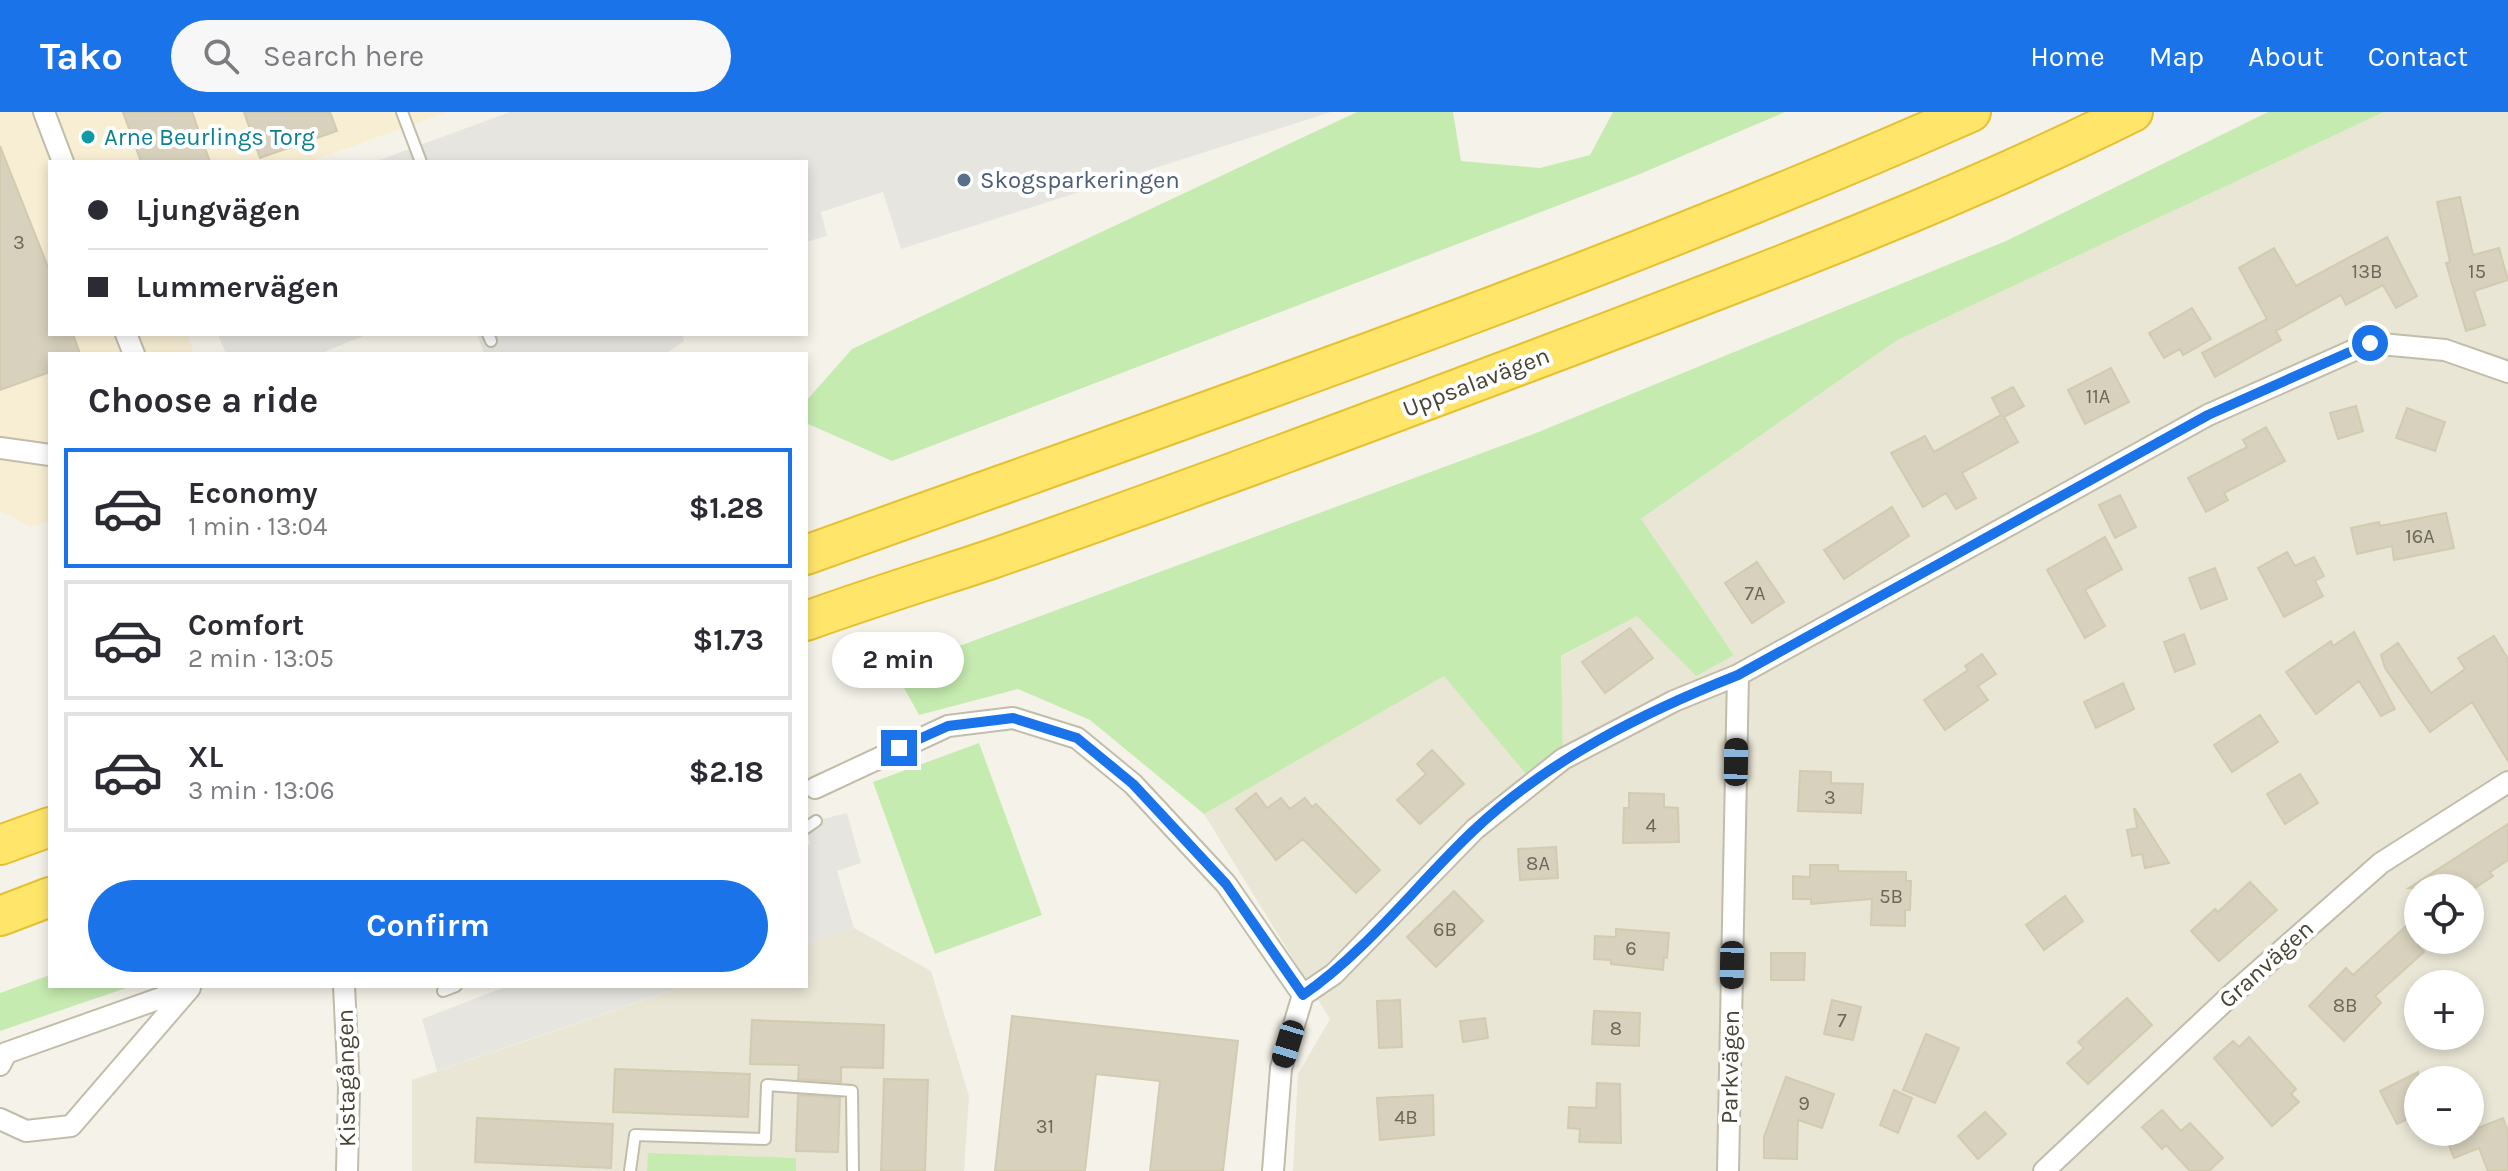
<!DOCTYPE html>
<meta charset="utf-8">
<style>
:root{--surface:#fff;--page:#f7f7f7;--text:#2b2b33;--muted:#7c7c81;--line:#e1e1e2;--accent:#1a73e8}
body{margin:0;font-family:Karla,sans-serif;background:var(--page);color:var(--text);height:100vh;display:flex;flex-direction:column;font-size:30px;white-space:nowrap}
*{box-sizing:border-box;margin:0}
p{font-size:26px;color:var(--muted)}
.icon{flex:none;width:44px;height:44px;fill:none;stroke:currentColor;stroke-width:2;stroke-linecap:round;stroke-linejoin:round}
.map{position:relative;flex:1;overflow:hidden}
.panel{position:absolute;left:48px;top:240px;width:760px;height:636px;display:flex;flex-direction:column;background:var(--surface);border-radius:0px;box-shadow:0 4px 12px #0003}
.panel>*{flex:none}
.hud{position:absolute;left:48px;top:48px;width:760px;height:176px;border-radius:0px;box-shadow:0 4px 12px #0003;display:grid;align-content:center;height:176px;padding:0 40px;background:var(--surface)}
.fabs{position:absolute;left:2404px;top:762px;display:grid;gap:16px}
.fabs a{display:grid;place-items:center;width:80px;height:80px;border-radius:50%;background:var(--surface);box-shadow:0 4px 12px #0003;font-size:40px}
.end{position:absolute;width:36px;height:36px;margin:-18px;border:10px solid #1a73e8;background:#fff;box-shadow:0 0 0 4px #fff}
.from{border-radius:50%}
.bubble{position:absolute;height:56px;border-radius:28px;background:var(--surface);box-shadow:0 4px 12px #0003;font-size:26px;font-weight:700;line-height:56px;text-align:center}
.car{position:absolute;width:24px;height:48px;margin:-24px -12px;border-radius:10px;box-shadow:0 0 6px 2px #0007;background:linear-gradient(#222 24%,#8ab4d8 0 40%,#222 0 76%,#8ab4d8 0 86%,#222 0)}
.hud b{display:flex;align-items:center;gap:28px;height:76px;font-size:30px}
.hud b+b{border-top:2px solid var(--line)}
.hud i{width:20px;height:20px;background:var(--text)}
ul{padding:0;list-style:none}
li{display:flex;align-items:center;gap:24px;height:120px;margin:0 16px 12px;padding:0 24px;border:4px solid var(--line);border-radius:0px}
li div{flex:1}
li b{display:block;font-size:30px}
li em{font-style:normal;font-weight:700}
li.active{border-color:var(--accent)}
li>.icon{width:72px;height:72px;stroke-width:1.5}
h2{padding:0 40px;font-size:36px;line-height:96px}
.primary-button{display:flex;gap:16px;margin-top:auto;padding:16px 40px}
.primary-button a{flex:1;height:92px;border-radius:48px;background:var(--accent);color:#fff;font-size:32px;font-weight:700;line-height:92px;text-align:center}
header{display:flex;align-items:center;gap:48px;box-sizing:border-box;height:112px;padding:0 40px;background:var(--accent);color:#fff}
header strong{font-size:38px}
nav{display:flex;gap:44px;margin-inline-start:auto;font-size:28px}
.search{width:560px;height:72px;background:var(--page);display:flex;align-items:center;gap:20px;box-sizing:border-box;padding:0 28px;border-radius:44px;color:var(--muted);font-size:30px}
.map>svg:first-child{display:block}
</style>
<header>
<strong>Tako</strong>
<div class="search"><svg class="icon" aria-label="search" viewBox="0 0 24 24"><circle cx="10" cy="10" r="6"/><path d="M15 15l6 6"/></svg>Search here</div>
<nav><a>Home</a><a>Map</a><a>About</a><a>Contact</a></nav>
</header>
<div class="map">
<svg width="2508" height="1059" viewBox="0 0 2508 1059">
<rect width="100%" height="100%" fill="#f5f3e9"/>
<!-- residential -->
<path fill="#e9e6d6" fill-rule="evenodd" d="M2384,0h124v1059h-1215l5,-97 32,-55 -126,-205 240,-139 83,99 36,-21 -2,-96 76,-42 58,60 39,-20 -94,-135 256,-179zM2418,776h52v52h-52zM2418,872h52v52h-52zM2418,968h52v52h-52z
M854,816l77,43 38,125 -5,75h-552v-91l273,-94h121v-42z"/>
<!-- commercial -->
<path fill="#f7eed3" d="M0,0h448l-140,50h-258v172h137l7,20h-144v166l-19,7 -31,-16z"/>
<!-- green -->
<path fill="#c6ebb0" d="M1357,0h96l8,49 79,7 50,-13 23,-43h172l-145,62 -748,287 -86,-38v-22l46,-52z
M2268,0h116l-488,229 -255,178 93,136 -38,21 -59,-60 -76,40 2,97 -36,22 -83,-99 -240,138 -114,-94 -72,-31 -99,26 -25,-45 642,-237 470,-192z
M979,631l63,172 -107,39 -62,-172z
M50,863v11h82l-132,45v-38z
M648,1041l148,5v13h-149z"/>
<!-- parking -->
<path fill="#e6e5e0" d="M510,0h821l-430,137 -18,-57 -62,20 6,24 -21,6v-80h-432z
M218,222h150l-49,20h-93z
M477,222h205l2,7 -19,13h-181z
M847,701l14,50 -24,8 17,57 -48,16v-98l4,-2 -4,-21z
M508,874h176l-247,85 -15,-52z"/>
<!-- building -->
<path fill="#d7d1bd" stroke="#d3cbb0" stroke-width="2" d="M123,0h69l18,50h-69z
M244,0h86l7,19 -77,27z
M0,34l50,126v62h23l7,20h-30v18l-50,18z
M2460,85l13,58 26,-7 9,32 -34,11 11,34 -19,6 -20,-68 4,-1 -13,-60z
M2387,125l30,59 -21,12 -13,-23 -37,20 -5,-10 -65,36 5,9 -66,37 -13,-24 65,-34 -28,-51 35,-20 22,38z
M2192,196l19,31 -28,16 -3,-6 -16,9 -15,-25z
M2111,256l18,34 -44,22 -17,-34z
M2013,275l11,19 -20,11 14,25 -56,31 14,25 -20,11 -10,-16 -23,14 -32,-54 34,-17 9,16 67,-37 -9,-17z
M2356,294l7,25 -25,8 -8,-26z
M2407,296l38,14 -10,29 -39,-13z
M2266,315l19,34 -61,32 4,7 -22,12 -18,-34 59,-31 -4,-7z
M2120,383l16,32 -21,11 -16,-33z
M1892,395l17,29 -65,43 -20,-29z
M2446,401l8,35 -60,12 -2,-14 -35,8 -6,-26 28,-6 1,4z
M2105,425l17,32 -37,21 20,36 -20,12 -38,-68z
M2287,440l8,14 19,-9 10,19 -9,5 8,15 -39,21 -26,-49z
M1757,450l27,40 -32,21 -27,-40z
M2215,456l12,31 -26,10 -12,-31z
M1630,516l23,30 -48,35 -23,-31z
M2354,520l41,77 -14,7 -22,-35 -43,33 -30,-42 45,-31 2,5z
M2184,522l11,30 -20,8 -11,-30z
M2494,524l14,23v102l-36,-59 -42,30 -45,-64 -4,-13 17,-12 33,50 34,-24 -7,-11z
M1982,542l14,20 -18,12 10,14 -43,30 -21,-30 44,-30 -3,-4z
M2123,571l11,26 -38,19 -12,-26z
M2260,603l18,27 -46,30 -18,-27z
M1432,638l32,34 -44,40 -23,-24 29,-26 -9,-10z
M1800,659l31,1v11l32,1 -2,29 -63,-2z
M2300,662l18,29 -33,21 -18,-30z
M1256,681l11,15 14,-10 9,11 15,-11 7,9 4,-3 64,66 -24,23 -53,-54 -27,21 -40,-51z
M1629,681l35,1v13l14,1 1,34 -56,1 1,-35h5z
M2134,697h1l34,54 -24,5 -3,-14 -10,2 -5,-26 10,-2z
M2508,712v36l-18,12 3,4 -18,12h-66z
M1556,735l2,31 -38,2 -2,-31z
M1810,753h28v6l68,1v9h5l-1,29h-5v16l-34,-1 1,-26 -61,5v-5h-18v-23l17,1z
M2250,770l27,28 -58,51 -28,-30 24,-22 3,3z
M1454,779l29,30 -47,46 -29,-30z
M2065,784l18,25 -39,29 -18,-25z
M2418,803v31l6,6 -49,44 6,7 -37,38 -35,-35 37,-38 7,7z
M1616,817l53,4 -2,25 -3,-1 -1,13 -52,-6v-4l-17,-1 1,-23 21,1z
M1771,841h34l-1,27h-33z
M2127,886l25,27 -64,59 -21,-21 17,-15 -6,-6z
M1400,888l2,47 -23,1 -2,-47z
M1832,888l29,7 -8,33 -29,-6z
M1594,899l46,2 -1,33 -47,-2z
M1012,904l226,25 -15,130h-73l10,-90 -64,-7 -11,97h-90z
M1485,906l3,20 -25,4 -3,-21z
M752,908l132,5 -1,43 -42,-1v15l-43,-3 1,-14 -49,-1z
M1926,922l33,14 -24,55 -32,-13z
M2249,925l47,52 -5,5 8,8 -27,24 -58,-68 19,-17 6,6z
M615,957l135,5 -2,43 -135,-5z
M2418,960v42l-21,10 -17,-33z
M1786,965l48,17 -12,34 -24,-8 -1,39 -33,-1v-21z
M884,967l44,1 -3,91h-44z
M1597,971l23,1 1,59 -42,-1 1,-13 -12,-1 1,-21 27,1z
M1894,978l18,8 -14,35 -18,-8z
M798,983l42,3 -2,54 -42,-1z
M1433,983l1,40 -54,5 -3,-42z
M2162,998l19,21 9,-8 33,35 -14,13h-19l-24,-26 -4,4 -20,-22z
M1985,1000l21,22 -28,25 -20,-23z
M477,1006l136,6 -2,44 -136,-6z
M2503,1006l5,13v40h-20l-9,-23 -25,10 -7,-18z"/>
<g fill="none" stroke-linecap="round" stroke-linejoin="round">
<!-- lane casing -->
<g stroke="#c1bdaa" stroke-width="14">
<path id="lane" d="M402,0l19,50
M488,222l3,7
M806,716l10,-7
M443,879l13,-5
M630,1059l5,-36 130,4 2,-54 85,6 1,80"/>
</g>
<!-- street casing -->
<g stroke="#c1bdaa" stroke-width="24">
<path id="street" d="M44,0l19,50
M126,222l8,20
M0,336l50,7
M815,676l133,-62 65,-8 64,20 56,46 93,100 77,111
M344,874l5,102 -2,83
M0,953l6,-12 183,-65
M0,1007l26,12 45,-5 119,-138
M1273,1059l8,-103 22,-73 31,-21 141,-145 88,-70 111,-58 64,-26 470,-260 162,-72 75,7 63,22
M1728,1059l10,-496
M2044,1059l185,-174 152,-134 127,-81"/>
</g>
<!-- highway casing -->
<g stroke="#e5c132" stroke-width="42">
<path id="highway" d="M806,443c391,-141 785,-275 1165,-443
M806,509c61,-22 122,-41 183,-61 198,-69 394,-143 590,-217 187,-71 375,-142 554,-231
M0,733l50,-18
M0,804l50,-19"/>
</g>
<!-- lane -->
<use href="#lane" stroke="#fff" stroke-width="10"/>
<!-- street -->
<use href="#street" stroke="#fff" stroke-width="20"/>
<!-- highway -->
<use href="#highway" stroke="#ffe66a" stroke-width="38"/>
</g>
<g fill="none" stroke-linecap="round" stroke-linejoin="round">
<!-- route -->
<path stroke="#1a73e8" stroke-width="10" d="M899,636l49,-22 65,-8 64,20 56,46 93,100 77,111c65,-45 113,-110 170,-164 75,-71 169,-118 265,-156l470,-260 162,-72"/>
</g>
<!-- markers -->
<circle fill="#0f9aa8" stroke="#fff" stroke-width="3" cx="88" cy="25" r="8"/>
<circle fill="#5c6f8a" stroke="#fff" stroke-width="3" cx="964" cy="68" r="8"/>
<g text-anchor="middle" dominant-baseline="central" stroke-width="8" stroke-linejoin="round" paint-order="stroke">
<!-- number labels -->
<g font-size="20" fill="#6c6858">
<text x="19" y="130">3</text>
<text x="2367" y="159">13B</text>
<text x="2477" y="159">15</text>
<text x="2098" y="284">11A</text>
<text x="2420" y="424">16A</text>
<text x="1755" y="481">7A</text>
<text x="1830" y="685">3</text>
<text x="1651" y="713">4</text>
<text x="1538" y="751">8A</text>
<text x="1891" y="784">5B</text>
<text x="1445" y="817">6B</text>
<text x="1631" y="836">6</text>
<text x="2345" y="893">8B</text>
<text x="1842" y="908">7</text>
<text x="1616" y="916">8</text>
<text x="1804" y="991">9</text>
<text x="1406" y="1005">4B</text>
<text x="1045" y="1014">31</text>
</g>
<!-- culture labels -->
<g font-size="24" fill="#0d838f" stroke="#fff" text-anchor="start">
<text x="104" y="25">Arne Beurlings Torg</text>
</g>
<!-- service labels -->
<g font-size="24" fill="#4e5e75" stroke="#fff" text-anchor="start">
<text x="980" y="68">Skogsparkeringen</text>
</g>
<!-- street labels -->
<g font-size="24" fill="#494536" stroke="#fff">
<text transform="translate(1476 270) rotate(-21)">Uppsalavägen</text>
<text transform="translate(2266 852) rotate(-42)">Granvägen</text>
<text transform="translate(1730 955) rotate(-89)">Parkvägen</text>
<text transform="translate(346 966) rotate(-91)">Kistagången</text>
</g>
</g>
</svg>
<div class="fabs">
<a><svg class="icon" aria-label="locate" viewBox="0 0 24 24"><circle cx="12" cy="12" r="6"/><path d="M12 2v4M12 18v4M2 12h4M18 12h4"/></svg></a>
<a>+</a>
<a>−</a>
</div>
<i class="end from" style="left:2370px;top:231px"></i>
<i class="end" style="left:899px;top:636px"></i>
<div class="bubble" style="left:832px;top:520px;width:132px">2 min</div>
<i class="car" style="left:1736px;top:650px;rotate:1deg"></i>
<i class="car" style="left:1732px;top:853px;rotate:181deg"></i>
<i class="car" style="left:1288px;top:932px;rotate:197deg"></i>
<div class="hud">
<b><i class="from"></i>Ljungvägen</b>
<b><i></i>Lummervägen</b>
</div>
<section class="panel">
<h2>Choose a ride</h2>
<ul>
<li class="active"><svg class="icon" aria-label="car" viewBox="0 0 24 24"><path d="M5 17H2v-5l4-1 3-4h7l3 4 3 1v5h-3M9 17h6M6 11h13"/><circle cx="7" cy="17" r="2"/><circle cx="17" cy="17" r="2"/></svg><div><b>Economy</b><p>1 min · 13:04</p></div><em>$1.28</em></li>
<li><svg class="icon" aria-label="car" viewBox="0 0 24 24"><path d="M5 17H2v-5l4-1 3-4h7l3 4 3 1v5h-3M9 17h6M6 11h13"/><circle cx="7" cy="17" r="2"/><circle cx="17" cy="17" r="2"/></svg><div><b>Comfort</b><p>2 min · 13:05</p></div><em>$1.73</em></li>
<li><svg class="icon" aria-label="car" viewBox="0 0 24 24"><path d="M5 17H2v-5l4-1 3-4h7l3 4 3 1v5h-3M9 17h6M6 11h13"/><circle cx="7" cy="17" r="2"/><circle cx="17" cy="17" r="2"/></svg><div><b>XL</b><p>3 min · 13:06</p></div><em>$2.18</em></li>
</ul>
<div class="primary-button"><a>Confirm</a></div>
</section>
</div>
